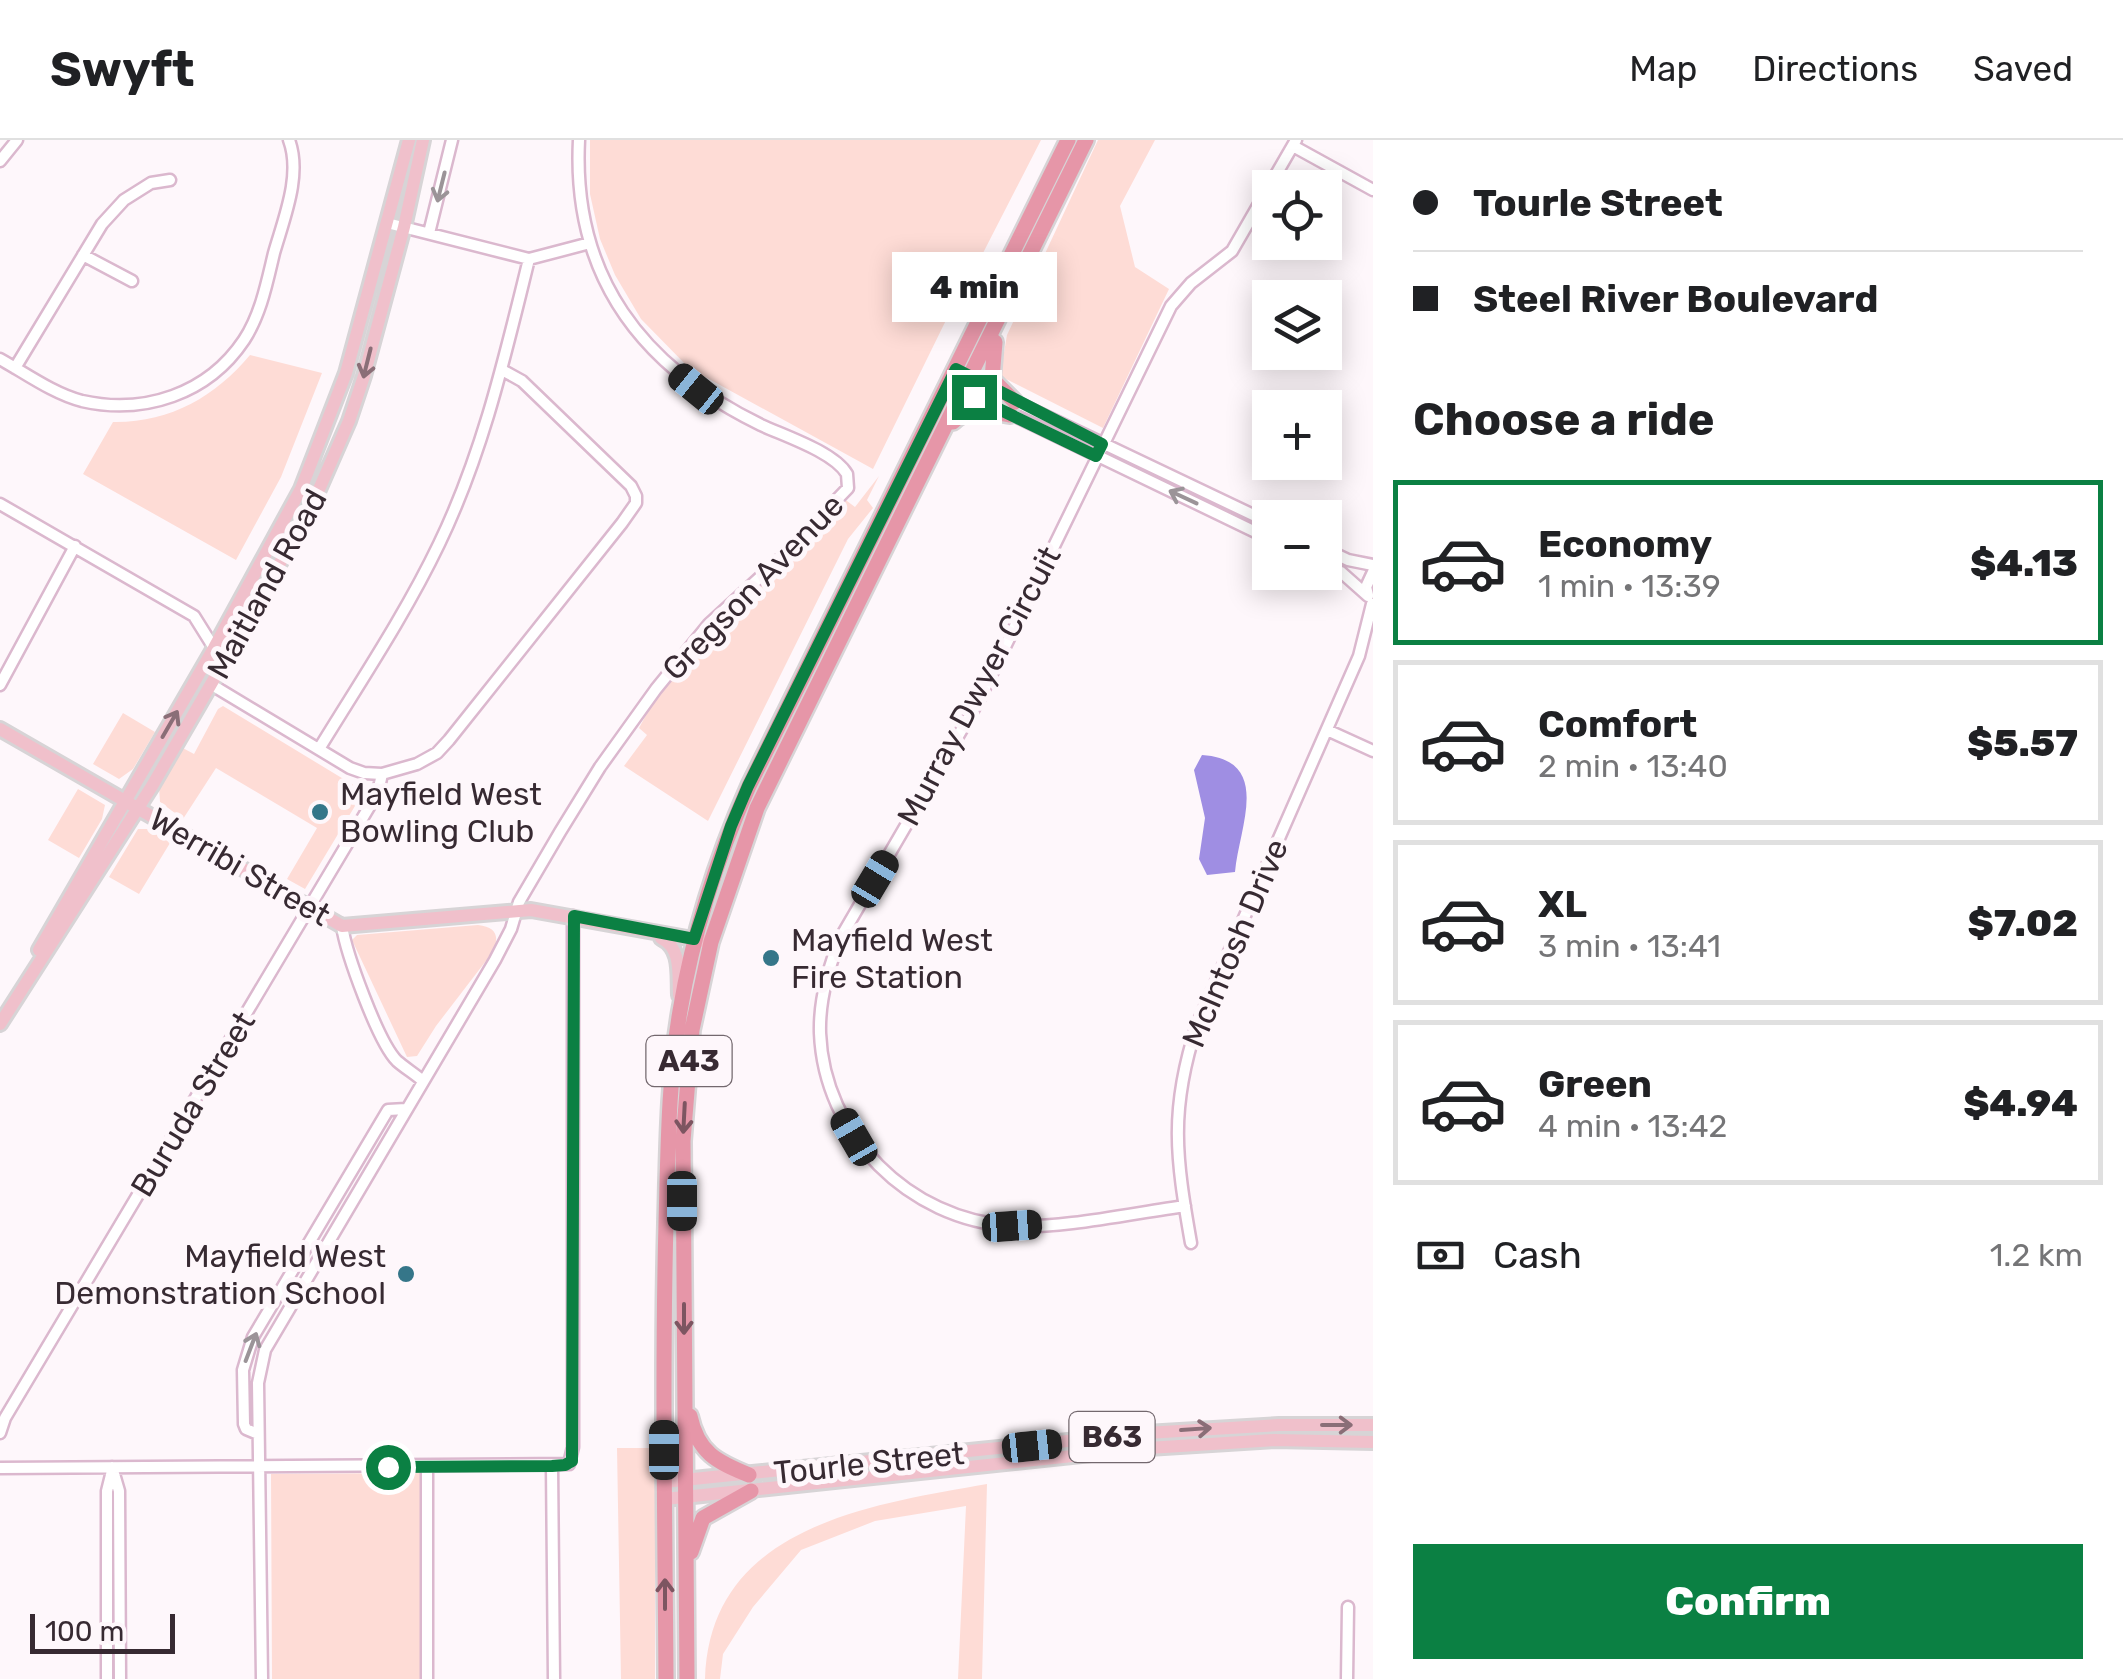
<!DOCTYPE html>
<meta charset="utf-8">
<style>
:root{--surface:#fff;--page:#f2f2f2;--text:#202124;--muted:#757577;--line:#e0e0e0;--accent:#0b8043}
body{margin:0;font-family:Rubik,sans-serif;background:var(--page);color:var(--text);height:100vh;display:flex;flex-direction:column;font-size:38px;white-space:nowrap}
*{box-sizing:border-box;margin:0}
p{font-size:32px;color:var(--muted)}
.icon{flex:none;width:55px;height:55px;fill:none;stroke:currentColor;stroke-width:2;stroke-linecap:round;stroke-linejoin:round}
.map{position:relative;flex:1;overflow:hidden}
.drawer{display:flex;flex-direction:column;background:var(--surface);width:750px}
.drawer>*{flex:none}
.banner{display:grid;align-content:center;height:220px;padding:0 40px;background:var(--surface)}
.tools{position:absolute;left:1252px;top:30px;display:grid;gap:20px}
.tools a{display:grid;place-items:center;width:90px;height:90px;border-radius:0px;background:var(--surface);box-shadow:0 5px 25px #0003;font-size:50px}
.scale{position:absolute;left:30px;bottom:25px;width:145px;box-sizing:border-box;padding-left:10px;border:5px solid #372a32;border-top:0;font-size:28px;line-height:35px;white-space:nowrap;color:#372a32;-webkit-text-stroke:8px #fef7fb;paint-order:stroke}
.end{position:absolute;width:45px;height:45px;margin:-22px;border:12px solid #0b8043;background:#fff;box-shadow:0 0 0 5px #fff}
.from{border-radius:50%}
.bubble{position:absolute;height:70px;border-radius:0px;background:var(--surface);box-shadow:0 5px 25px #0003;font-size:32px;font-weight:800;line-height:70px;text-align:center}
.car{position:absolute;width:30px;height:60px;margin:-30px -15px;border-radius:12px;box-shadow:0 0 8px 2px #0007;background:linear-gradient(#222 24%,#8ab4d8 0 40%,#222 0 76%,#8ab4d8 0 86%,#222 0)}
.banner b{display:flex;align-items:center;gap:35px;height:95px;font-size:38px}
.banner b+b{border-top:2px solid var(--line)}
.banner i{width:25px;height:25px;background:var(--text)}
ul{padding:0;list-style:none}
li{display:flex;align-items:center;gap:30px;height:165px;margin:0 20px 15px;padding:0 20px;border:5px solid var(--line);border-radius:0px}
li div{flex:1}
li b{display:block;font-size:38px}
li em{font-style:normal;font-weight:800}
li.on{border-color:var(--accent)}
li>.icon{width:90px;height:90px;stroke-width:1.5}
h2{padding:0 40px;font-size:45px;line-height:120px}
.pay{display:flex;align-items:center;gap:25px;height:110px;padding:0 40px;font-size:38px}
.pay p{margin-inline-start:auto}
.action{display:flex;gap:20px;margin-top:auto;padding:20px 40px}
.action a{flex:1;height:115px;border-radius:0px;background:var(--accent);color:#fff;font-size:40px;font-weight:800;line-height:115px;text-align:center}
header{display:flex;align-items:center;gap:60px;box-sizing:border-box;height:140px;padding:0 50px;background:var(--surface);border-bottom:2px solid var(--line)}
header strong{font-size:48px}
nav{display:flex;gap:55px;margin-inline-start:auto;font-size:35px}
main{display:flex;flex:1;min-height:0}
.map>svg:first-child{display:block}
</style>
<header>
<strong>Swyft</strong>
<nav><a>Map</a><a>Directions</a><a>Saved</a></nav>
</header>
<main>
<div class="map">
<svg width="1373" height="1539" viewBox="0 0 1373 1539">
<rect width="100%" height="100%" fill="#fef7fb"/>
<!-- green -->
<path fill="#fedcd6" d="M590,0h451l-58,113 -5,2 -105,214 -184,-101 -48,-49 -26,-44 -15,-36 -10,-45z
M1098,0h57l-35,66 15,61 34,22 -66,139 -103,-52 7,-41z
M250,215l72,18 -41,104 -45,83 -153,-86 30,-52c56,1 102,-25 137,-67z
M879,336l-12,24 6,8 -25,31 -140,282 -84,-55 23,-31 -8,-7 41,-75 82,-87 56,-50 25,-18 12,9z
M223,566l137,83 1,7 -56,93 -18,-10 30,-51 -101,-60 -33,51 -23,-17 -1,-16 20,-40 15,8 24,-45z
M123,573l32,19 -22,37 -14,10 -26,-15z
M78,649l27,16 -3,14 -23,39 -31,-18z
M138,689h12l20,14 -31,51 -30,-17z
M478,785c19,2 22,12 14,28l-56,73 -19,30 -10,1 -55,-117 5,-5z
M617,1308h38v231h-34z
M421,1333v206h-149l-1,-205z
M987,1344l-5,195h-24l8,-173 -91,15 -74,29 -48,57 -30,47 -3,25h-15c5,-152 163,-174 282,-195z"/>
<!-- water -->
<path fill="#9f8ee3" d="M1202,615c71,5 37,72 33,117l-28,3 -8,-16 6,-41 -11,-48z"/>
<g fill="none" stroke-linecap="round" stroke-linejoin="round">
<!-- minor casing -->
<g stroke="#dbb8ce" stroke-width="15">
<path id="minor" d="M1293,6l80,44
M0,21l17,-21
M387,83l142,36 61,-16
M429,93l23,-93
M83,115l49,26
M0,219c25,14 54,35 82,42 62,14 126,-7 162,-61 17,-26 23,-58 30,-87 10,-35 28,-78 15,-113
M15,228l87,-144 22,-24 27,-17 19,-3
M502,230l20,11 109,105 5,10
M966,234l33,19
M949,244l321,155
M1014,261l256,122
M0,364l194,112 20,32
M1325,409l23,11 25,5
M1325,425l16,7 27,24
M1368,455l-2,-8 7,-15
M0,545l75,-139
M212,545l138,83 14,5 18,1 35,-10 20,-11 12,-13 173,-217 14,-20v-7
M1327,590l46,21
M319,609c41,-67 86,-134 120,-205 44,-91 66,-188 90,-285
M342,786c4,27 36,116 55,135 8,7 18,13 26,20
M1185,1066c-52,7 -124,23 -174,20 -102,-6 -187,-91 -191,-193 -1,-34 8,-65 21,-96l138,-237 192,-394 20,-23 41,-32 64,-111
M1191,1103c-15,-85 -22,-133 6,-218l162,-369 13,-52
M0,1293l5,-15 373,-626 4,-18
M258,1294l-12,-5 -2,-5 -1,-54 10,-33 135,-227 18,-1
M552,1326l2,213
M112,1327l7,24 1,188
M0,1328l569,-4 4,-17v-531
M107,1539v-188l5,-20
M262,1539l-4,-296 7,-33 230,-390 16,-31 8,-27 41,-70 40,-65 56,-78 53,-65 70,-64 69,-72 -1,-14c-13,-22 -62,-38 -86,-49 -119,-58 -189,-148 -182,-285
M427,1539v-212
M1347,1539l1,-72"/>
</g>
<!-- major casing -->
<g stroke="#d7d4d6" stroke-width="18">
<path id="major" d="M0,589l342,197 189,-16 173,31
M661,798c21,10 17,36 18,57
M39,810l175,-302 87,-159 45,-116 63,-233
M0,884l152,-238 113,-195 52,-97 32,-73 15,-45 40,-149 19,-87
M664,1342l482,-49 133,-8h94
M665,1359l483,-51 126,-8 99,2"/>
</g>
<!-- highway casing -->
<g stroke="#d7d4d6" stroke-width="20">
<path id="highway" d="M995,202l-3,37 23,23
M953,282c16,-16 35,-11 57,-7
M690,1276c8,37 27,46 59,59
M691,1412l12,-34 48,-27
M666,1539c-1,-152 -4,-304 0,-456 2,-71 2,-142 14,-212 13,-78 37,-153 69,-225l319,-646
M687,1539l-4,-538 9,-111 19,-88 46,-134 329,-668"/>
</g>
<!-- minor -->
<use href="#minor" stroke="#fff" stroke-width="10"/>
<!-- major -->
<use href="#major" stroke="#f0c0cb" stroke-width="12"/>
<!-- highway -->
<use href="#highway" stroke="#e696a8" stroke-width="15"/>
</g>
<!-- one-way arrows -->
<defs><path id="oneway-shaft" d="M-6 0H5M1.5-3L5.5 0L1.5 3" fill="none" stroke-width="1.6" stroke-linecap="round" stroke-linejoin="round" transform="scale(2.5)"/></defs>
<g stroke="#9b9498">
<use href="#oneway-shaft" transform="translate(441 47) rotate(104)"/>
<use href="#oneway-shaft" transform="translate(1183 357) rotate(-155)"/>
<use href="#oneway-shaft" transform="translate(251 1207) rotate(-69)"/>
</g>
<g stroke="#8a6e77">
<use href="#oneway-shaft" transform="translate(367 223) rotate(104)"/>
<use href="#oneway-shaft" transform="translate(170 584) rotate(-60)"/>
<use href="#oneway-shaft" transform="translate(1337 1285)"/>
<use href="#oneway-shaft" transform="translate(1196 1289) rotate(-4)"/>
</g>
<g stroke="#7d5561">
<use href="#oneway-shaft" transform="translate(684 978) rotate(93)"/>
<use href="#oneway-shaft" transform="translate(684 1179) rotate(90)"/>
<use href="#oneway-shaft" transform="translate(665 1454) rotate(-90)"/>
</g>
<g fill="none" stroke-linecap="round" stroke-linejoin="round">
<!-- route -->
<path stroke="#0b8043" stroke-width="12" d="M388,1327l164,-1 13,-1 7,-4 2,-545 120,23 37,-113 17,-40 208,-417 146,75 -6,12 -122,-59"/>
</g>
<!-- markers -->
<g fill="#357689" stroke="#fef7fb" stroke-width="4">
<circle cx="320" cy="672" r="10"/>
<circle cx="771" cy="818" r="10"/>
<circle cx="406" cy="1134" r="10"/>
</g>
<g text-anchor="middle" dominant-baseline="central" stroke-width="10" stroke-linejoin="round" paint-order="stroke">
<!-- shield labels -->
<g fill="#fef7fb" stroke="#73686e" stroke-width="2.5">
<rect x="646.5" y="896" width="85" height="50" rx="8"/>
<rect x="1069.5" y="1272" width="85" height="50" rx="8"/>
</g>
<g font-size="30" font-weight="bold" fill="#372a32">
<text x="689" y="921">A43</text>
<text x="1112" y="1297">B63</text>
</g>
<!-- street labels -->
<g font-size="32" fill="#372a32" stroke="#fef7fb">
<text transform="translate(267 444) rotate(-61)">Maitland Road</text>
<text transform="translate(753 447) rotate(-46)">Gregson Avenue</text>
<text transform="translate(979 546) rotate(-62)">Murray Dwyer Circuit</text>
<text transform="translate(240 727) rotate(30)">Werribi Street</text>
<text transform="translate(1235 803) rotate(-67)">McIntosh Drive</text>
<text transform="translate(193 964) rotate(-59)">Buruda Street</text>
<text transform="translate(869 1323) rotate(-6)">Tourle Street</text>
</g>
<!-- poi labels -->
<g font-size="32" fill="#372a32" stroke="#fef7fb" text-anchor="start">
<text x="340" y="654">Mayfield West<tspan x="340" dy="37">Bowling Club</tspan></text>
<text x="791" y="800">Mayfield West<tspan x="791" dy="37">Fire Station</tspan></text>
<text x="386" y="1116" text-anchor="end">Mayfield West<tspan x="386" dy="37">Demonstration School</tspan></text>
</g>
</g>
</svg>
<div class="tools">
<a><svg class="icon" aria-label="locate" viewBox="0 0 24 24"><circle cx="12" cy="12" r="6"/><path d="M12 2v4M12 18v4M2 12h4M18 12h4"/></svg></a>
<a><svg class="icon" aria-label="layers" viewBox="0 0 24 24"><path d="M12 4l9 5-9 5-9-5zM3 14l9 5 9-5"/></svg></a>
<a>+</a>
<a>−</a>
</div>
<div class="scale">100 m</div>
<i class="end from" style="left:388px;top:1327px"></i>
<i class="end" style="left:974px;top:257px"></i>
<div class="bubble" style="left:892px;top:112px;width:165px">4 min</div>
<i class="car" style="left:696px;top:249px;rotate:309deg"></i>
<i class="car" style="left:875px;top:739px;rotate:31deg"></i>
<i class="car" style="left:854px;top:997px;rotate:330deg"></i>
<i class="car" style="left:682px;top:1061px;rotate:180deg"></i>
<i class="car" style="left:1012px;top:1086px;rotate:86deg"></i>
<i class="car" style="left:1032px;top:1306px;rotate:84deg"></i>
<i class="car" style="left:664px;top:1310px;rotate:0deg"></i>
</div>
<section class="drawer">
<div class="banner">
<b><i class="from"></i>Tourle Street</b>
<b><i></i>Steel River Boulevard</b>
</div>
<h2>Choose a ride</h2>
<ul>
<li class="on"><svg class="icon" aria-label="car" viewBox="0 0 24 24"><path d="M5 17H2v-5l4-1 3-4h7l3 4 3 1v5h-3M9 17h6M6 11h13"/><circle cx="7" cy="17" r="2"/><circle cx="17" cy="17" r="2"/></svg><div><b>Economy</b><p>1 min · 13:39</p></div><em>$4.13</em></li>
<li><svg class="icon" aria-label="car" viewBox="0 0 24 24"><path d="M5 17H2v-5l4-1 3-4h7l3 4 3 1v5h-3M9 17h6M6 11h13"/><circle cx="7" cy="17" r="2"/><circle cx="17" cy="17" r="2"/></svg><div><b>Comfort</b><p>2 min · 13:40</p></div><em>$5.57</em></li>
<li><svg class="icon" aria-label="car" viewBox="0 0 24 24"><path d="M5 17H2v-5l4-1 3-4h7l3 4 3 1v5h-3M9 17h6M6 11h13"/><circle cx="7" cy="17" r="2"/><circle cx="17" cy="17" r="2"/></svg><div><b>XL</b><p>3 min · 13:41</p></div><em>$7.02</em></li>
<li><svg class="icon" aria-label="car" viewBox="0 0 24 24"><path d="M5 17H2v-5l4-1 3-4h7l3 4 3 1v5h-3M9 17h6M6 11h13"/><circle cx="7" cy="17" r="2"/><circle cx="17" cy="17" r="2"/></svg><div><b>Green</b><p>4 min · 13:42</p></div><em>$4.94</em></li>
</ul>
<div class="pay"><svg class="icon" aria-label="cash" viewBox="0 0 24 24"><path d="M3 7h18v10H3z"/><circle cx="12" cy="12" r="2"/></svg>Cash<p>1.2 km</p></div>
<div class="action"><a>Confirm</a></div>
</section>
</main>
